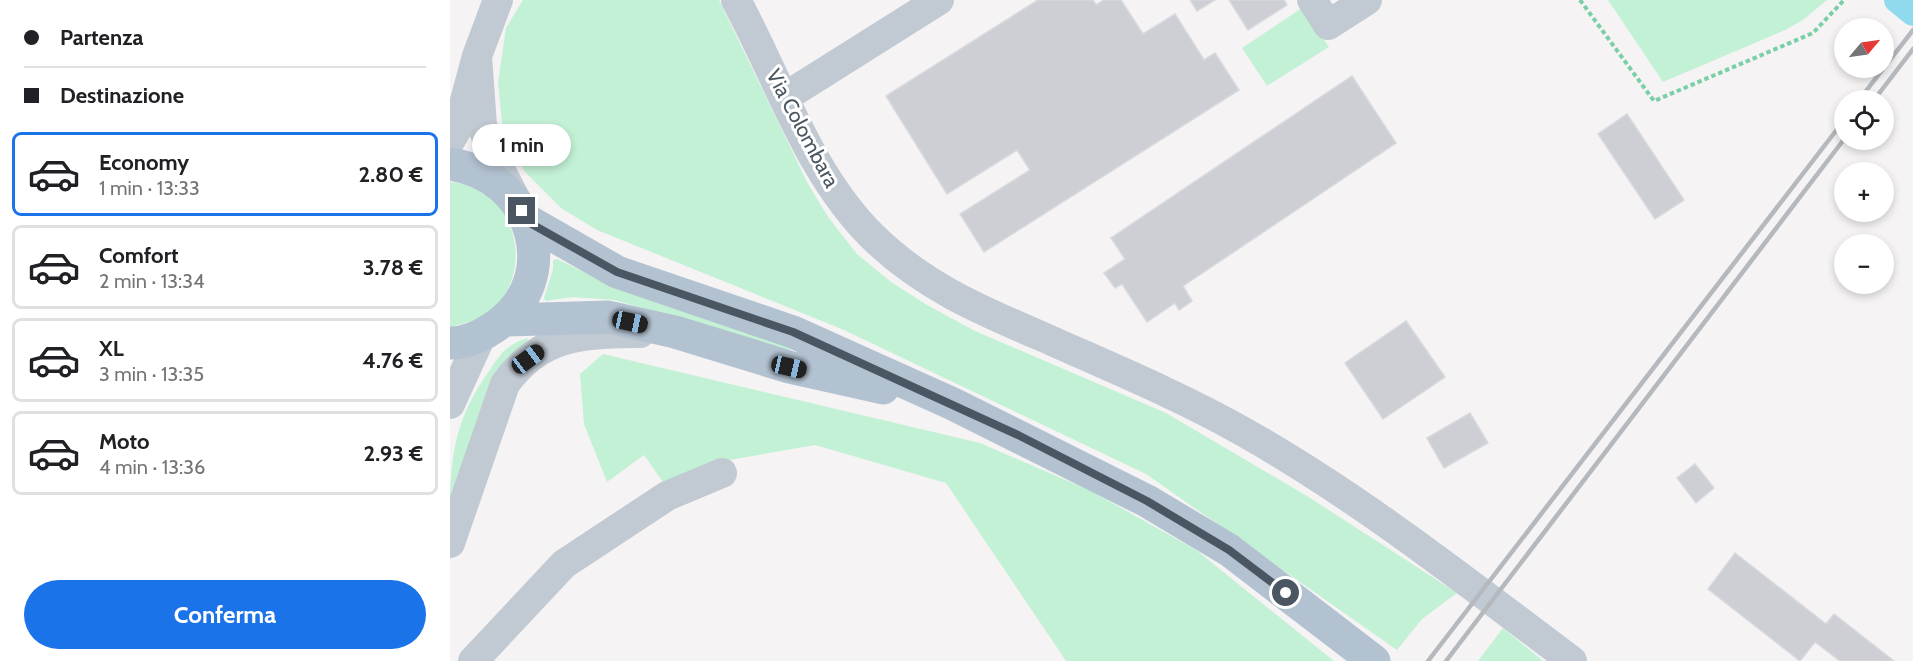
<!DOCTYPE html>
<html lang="it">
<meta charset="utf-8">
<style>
:root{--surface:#fff;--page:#f6f6f6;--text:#202124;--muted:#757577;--line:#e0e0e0;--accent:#1a73e8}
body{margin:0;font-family:Cabin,sans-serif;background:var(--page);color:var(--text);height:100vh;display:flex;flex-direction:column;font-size:22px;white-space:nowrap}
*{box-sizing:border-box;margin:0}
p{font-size:20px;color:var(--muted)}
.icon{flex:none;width:33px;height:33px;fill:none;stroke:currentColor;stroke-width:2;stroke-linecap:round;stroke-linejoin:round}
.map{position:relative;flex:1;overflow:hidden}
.panel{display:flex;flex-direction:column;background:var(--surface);width:450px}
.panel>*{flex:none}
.hud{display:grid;align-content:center;height:132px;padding:0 24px;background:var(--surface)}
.needle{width:39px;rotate:61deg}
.controls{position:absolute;left:1384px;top:18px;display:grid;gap:12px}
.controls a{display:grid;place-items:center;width:60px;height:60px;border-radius:50%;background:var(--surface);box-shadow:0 3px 9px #0003;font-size:30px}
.end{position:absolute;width:27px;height:27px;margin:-14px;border:8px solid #4a5661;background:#fff;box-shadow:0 0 0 3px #fff}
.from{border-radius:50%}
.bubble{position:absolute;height:42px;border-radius:21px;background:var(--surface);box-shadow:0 3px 9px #0003;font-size:20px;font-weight:700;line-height:42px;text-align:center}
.car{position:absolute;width:18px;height:36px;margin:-18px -9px;border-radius:8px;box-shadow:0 0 4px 2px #0007;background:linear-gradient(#222 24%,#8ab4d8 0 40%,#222 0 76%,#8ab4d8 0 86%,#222 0)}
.hud b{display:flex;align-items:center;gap:21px;height:57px;font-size:22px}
.hud b+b{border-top:2px solid var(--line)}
.hud i{width:15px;height:15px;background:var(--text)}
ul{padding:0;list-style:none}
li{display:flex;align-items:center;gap:18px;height:84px;margin:0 12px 9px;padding:0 12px;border:3px solid var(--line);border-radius:9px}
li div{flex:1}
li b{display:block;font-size:22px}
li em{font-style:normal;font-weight:700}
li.on{border-color:var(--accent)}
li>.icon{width:54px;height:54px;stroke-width:1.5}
.button{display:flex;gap:12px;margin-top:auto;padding:12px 24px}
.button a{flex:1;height:69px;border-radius:36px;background:var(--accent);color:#fff;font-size:24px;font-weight:700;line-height:69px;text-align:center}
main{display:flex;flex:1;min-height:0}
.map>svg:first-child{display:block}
</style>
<main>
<section class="panel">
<div class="hud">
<b><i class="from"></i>Partenza</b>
<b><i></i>Destinazione</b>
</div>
<ul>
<li class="on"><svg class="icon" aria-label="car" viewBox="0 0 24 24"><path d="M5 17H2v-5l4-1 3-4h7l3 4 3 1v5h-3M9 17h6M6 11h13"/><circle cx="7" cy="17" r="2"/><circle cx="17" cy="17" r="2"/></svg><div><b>Economy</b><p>1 min · 13:33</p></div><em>2.80 €</em></li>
<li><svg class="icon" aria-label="car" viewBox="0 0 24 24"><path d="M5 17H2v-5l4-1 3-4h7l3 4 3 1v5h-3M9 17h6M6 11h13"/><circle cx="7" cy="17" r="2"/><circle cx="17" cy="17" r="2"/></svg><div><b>Comfort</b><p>2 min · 13:34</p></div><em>3.78 €</em></li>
<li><svg class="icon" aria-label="car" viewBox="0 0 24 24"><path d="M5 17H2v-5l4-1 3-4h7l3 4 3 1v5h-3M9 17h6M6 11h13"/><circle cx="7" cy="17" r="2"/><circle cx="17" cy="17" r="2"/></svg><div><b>XL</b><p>3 min · 13:35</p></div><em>4.76 €</em></li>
<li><svg class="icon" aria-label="car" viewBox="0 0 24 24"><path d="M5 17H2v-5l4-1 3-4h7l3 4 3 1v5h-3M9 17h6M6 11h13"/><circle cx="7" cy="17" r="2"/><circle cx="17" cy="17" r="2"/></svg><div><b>Moto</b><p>4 min · 13:36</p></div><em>2.93 €</em></li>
</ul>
<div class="button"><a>Conferma</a></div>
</section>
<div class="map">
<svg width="1463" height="661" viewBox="0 0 1463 661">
<rect width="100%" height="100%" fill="#f5f3f3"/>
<!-- green -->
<path fill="#c3f1d5" d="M73,0h196l89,184 20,33 29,37 34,28 36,23 48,26 191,82 141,83 150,97 -35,26 -25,31 -251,-176 -302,-144 -247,-100 -36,-22 -36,-36 -22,-38 -5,-52 8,-54z
M1158,0h219l-24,20 -18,10 -122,52z
M852,8l27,39 -62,39 -25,-38z
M0,182c62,2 86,82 46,124 -12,13 -29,17 -46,21z
M107,259l41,20 194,68 -3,3 -175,-50 -42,-3 -26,4 -2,-3 9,-29v-9z
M77,338l1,2 -19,16 -11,15 -48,138c0,-53 6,-91 37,-135 13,-19 17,-28 40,-36z
M153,354l377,89 111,48 105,59 138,111h-268l-120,-178 -131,-38 -80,14 -72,23 -19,-27 -37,27 -23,-58 -4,-50z
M1053,628l40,33h-65z"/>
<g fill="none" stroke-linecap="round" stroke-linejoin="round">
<!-- canal -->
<path stroke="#90daee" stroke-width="26" d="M1447,0l16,13"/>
</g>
<!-- building -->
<path fill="#cdcfd5" stroke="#d7d9de" stroke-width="1.5" d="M588,0h55l3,5 8,-5h17l22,34 32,-20 29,46 11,-7 24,37 -255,162 -24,-38 70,-44 -13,-20 -70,44 -61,-98z
M740,0h25l-18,11z
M779,0h55l3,5 -39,25z
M902,76l44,67 -213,143 9,15 -13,9 -4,-7 -28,19 -25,-38 -7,4 -11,-15 21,-14 -14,-21z
M1177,114l57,86 -29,19 -57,-85z
M956,321l39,56 -62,42 -38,-56z
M1020,413l18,30 -44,25 -17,-30z
M1245,464l19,24 -18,15 -19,-25z
M1285,553l91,71 8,-10 60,47h-54l-25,-19 -15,19 -92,-72z"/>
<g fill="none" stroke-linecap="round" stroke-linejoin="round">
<!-- path -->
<path stroke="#7ad0a6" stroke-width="4" stroke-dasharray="4.5 3" stroke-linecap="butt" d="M1130,0l74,101 159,-68 31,-33"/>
<!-- minor -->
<path stroke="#c1cad2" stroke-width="30" d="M286,0c43,79 72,173 137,237 50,49 107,73 170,100 67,30 135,58 199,94 117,66 222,149 330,230
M862,0l16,25 39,-25
M27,56l5,69 11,31 23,44
M335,97l154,-97
M0,141l8,-14 19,-71 21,-56
M0,404l31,-68
M0,543l55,-159c37,-51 79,-50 135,-51
M23,661l91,-97 103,-68 55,-23"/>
<!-- major -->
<path stroke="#b3c2d1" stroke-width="33" d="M0,164c84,11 116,116 43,164 -12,8 -28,15 -43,15
M78,221l89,51 176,60 160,72 194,97 82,49 145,111
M56,320l102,-3 67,15 114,35 94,21"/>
<!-- rail -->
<path stroke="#b5b8bd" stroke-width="4.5" d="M1409,100l54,-70
M1424,100l39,-51
M978,661l417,-542
M996,661l399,-523"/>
</g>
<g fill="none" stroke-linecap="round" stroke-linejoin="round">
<!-- route -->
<path stroke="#4a5661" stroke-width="8" d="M72,211l6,11 89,50 176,60 225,103 129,66 82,49 57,43"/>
</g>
<g text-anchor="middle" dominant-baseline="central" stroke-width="6" stroke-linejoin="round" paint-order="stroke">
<!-- street labels -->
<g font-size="21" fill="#4a5661" stroke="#fff">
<text transform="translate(353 128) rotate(62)">Via Colombara</text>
</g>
</g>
</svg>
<div class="controls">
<a><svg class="needle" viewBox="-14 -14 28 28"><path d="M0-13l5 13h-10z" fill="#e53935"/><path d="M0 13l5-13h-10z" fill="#757577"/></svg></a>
<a><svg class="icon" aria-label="locate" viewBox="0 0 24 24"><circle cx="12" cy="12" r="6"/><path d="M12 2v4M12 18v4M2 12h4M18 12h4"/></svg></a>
<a>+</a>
<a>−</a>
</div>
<i class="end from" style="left:836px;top:593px"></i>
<i class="end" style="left:72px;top:211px"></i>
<div class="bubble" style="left:22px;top:124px;width:99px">1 min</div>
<i class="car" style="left:180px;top:322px;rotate:102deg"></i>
<i class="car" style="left:78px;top:359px;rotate:53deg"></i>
<i class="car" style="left:339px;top:367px;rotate:103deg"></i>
</div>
</main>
